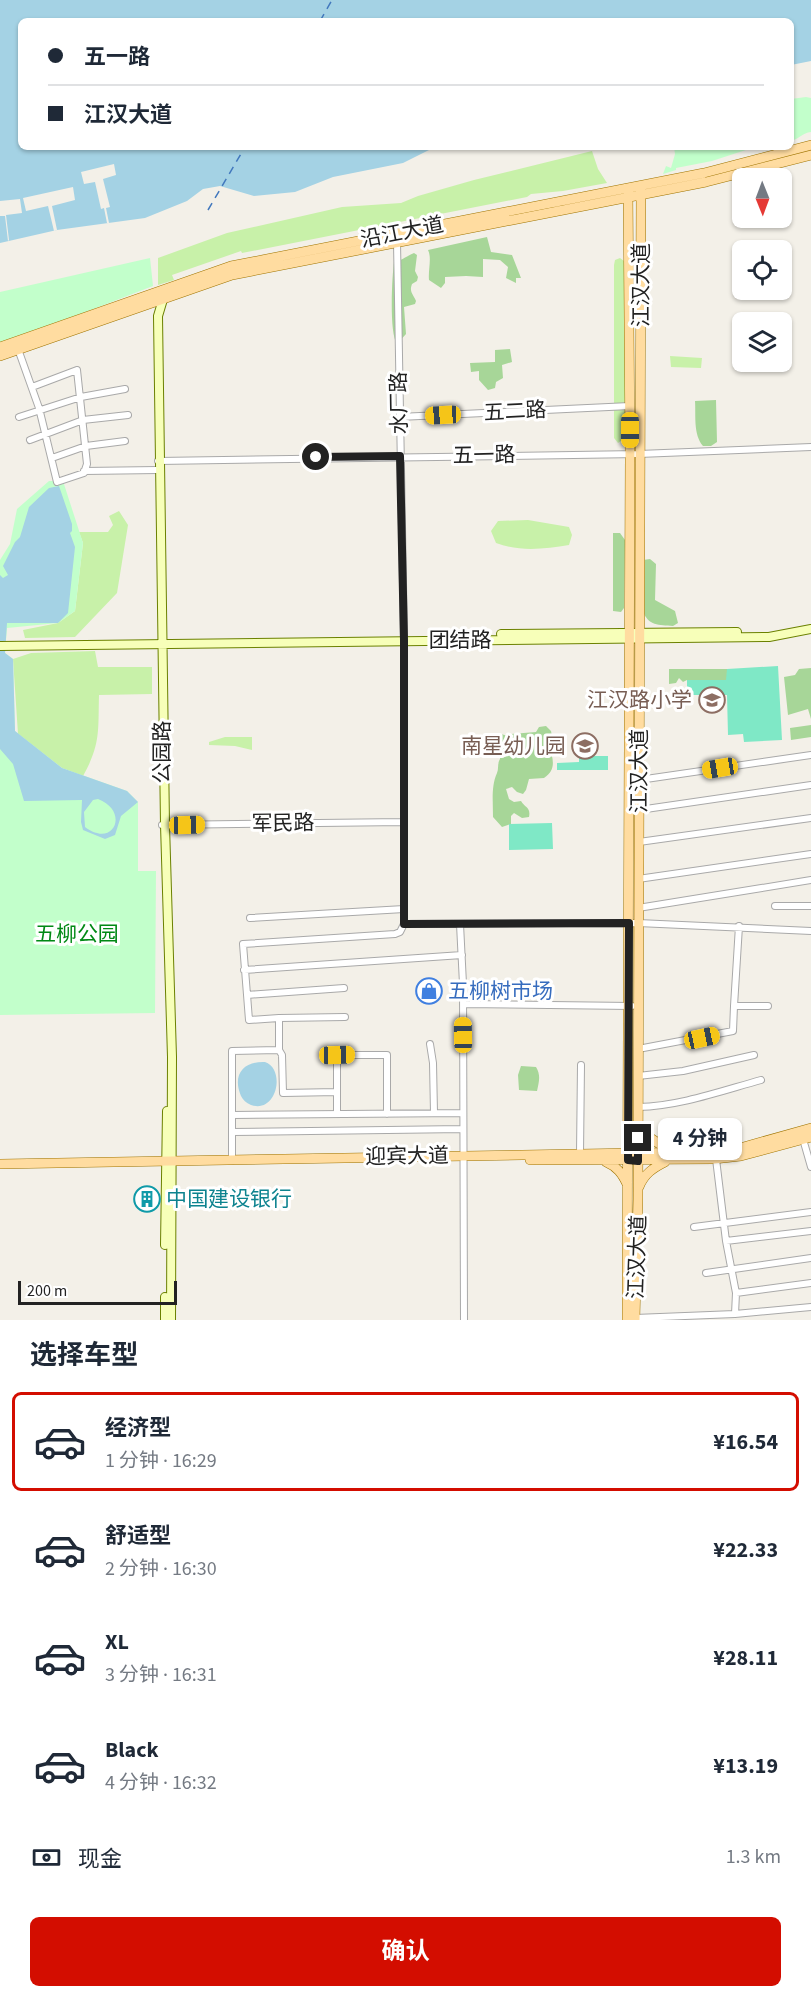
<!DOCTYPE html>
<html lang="zh">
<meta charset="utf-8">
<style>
:root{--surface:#fff;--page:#f6f6f7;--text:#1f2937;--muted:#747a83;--line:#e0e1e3;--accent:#d30d00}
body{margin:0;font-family:"Source Sans 3","Noto Sans SC",sans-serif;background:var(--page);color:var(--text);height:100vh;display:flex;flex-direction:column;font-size:22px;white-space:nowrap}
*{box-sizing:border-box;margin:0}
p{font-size:20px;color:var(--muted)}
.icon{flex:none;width:33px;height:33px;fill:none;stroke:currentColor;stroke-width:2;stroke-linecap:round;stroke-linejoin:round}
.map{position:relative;height:1320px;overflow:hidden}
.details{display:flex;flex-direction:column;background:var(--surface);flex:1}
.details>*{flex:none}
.guide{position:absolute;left:18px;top:18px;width:776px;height:132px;border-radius:9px;box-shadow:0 2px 4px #0004;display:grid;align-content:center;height:132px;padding:0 30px;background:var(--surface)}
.needle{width:39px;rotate:179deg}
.tools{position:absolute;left:732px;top:168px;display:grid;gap:12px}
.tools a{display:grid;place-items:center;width:60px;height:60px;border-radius:9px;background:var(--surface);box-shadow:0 2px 4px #0004;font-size:30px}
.scale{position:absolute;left:18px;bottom:15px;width:159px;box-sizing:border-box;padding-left:6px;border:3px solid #222;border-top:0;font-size:16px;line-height:21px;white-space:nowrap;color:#222;-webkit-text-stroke:4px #fff;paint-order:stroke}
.end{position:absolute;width:27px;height:27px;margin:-14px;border:8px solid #222;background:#fff;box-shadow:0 0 0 3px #fff}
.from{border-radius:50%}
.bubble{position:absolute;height:42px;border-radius:9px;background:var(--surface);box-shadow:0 2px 4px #0004;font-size:20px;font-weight:700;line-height:42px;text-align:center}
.car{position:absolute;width:18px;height:36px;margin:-18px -9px;border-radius:8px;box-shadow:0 0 4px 2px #0007;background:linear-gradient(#f5c518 24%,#345 0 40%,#f5c518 0 76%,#345 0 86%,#f5c518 0)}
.guide b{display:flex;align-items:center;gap:21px;height:57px;font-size:22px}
.guide b+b{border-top:2px solid var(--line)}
.guide i{width:15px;height:15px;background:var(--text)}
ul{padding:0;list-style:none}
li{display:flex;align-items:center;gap:18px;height:99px;margin:0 12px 9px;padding:0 18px;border:3px solid transparent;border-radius:9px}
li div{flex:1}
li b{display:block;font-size:22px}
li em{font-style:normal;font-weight:700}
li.current{border-color:var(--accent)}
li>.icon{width:54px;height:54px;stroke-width:1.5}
h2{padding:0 30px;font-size:27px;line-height:72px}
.pay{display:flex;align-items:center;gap:15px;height:66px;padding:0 30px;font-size:22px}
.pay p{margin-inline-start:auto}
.primary-button{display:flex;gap:12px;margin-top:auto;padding:12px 30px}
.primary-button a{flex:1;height:69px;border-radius:9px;background:var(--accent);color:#fff;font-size:24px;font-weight:700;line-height:69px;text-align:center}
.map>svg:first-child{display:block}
</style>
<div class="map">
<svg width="811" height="1320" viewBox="0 0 811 1320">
<rect width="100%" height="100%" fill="#f3f0e8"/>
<!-- grass -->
<path fill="#c8f1a9" d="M592,151l6,18 9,14 -44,8 -32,3 -4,3 -285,56 -1,-2 -69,24 2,5 -16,5v-27l69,-25 115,-26 59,-4 17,-7 56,-16z
M620,258l4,3 2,7 -1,170 -7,5 -4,-5v-173l1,-5z
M670,356l32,2 -1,10 -30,-1z
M119,511l9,14 -11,68 -42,44 -50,1 -2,-8 35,-7 17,-12 8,-68 -4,-11h29l5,-7 -4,-9z
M528,520l41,7 3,8 -3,10c-24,4 -50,7 -73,-2l-5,-12 7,-10z
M95,651l3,16h54v27l-53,1c-1,35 2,49 -16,81l-21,-8 -44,-34 -5,-75 18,-6z
M225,737h27v13l-17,-4 -26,-1v-3z"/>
<!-- forest -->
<path fill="#a7d698" d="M487,237l4,15 21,3 9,23h-5v5l-10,-5 2,-11 -8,-7 -17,-1v18l-17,-1 -21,1v6l-4,5 -12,-8c-1,-10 3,-22 -1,-30z
M414,253l3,2 -2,16 3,6 -1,4 -5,3c-3,8 1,10 4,17l-1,3 -11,3 2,27 -9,10c-8,-11 -5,-67 -3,-82 8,-1 12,-6 20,-9z
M510,349l2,13 -10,3 1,13 -7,4 -1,6 -7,2 -9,-10v-9l-8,1 -1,-9 25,-1v-12z
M716,400l1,42 -6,4h-8c-10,-12 -7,-31 -8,-45z
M613,533h7l5,7 -1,68 -3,4 -8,-1z
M650,559l6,5 -1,36 20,11 3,12 -5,3c-14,-1 -25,0 -30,-15v-51z
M811,668v51l-3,-10 -20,6 -4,-38 11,-2 4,-6z
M669,669h58v11h-40l-4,2 -4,-4 -3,5 -7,1z
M811,725v12l-20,3 -1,-12z
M546,726l5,5 2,10 -4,4c4,14 8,24 -5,33l-15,1 -3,11 -3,4 -6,-2 -5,-5 -6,2 3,10 5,3 7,-1c4,7 10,6 8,16l-7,1 -8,-5 -3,3v8l-9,3 -9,-10c0,-15 -2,-31 4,-44 2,-5 0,-9 3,-14v-7l-5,-3 -1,-7 2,-6 5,-2 7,2 3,-2 25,-2 3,-5z
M521,1066l15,1c5,8 3,15 1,24l-18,-1 -1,-15z"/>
<!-- park -->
<path fill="#c2ffcb" d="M806,97l5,1v34c-9,1 -10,6 -20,9v-42z
M674,147h81l-43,14 -36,7v2l-13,4 3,-8 5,2 4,-14z
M150,258l3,28 -153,59v-53z
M49,481h14l20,62 -8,68 -17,12 -51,5 -2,25 8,6 2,72 47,37 65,23 11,11v69h18l-1,142 -155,2v-455l10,-16 7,-35z"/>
<!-- pitch -->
<path fill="#7fe8c6" d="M778,666l4,74 -38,2 -1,-8 -15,1 -1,-40h-40v-15h39l1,-11z
M579,756h29v14h-51v-7l22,-1z
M552,823l1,26 -44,1v-26z"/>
<!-- water -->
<path fill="#a4d2e4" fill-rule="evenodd" d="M0,0h811v61l-20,4 -1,-44h-769v126h414l-32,16 -70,14 -38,15 -41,4 -34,-10 -17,3 -16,12 -42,17 -88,12 -57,13z
M59,486l13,38v7l-2,2 5,14 -7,66 -10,10h-51l-2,30 8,6 2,72 47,37 65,23 11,11 -17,14 -6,19 -10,4 -22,-9 -2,-8 1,-22 -58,1 -11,-37 -13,-15v-174l3,3 5,-3 -5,-9 12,-24 5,-5 9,-30 20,-19zM98,799c32,12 16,50 -13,28l-1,-15 9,-12z
M265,1062c21,7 12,52 -14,43 -5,-2 -8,-5 -10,-9 -9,-21 2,-35 24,-34z"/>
<!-- pier -->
<path fill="#f3f0e8" d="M114,164l2,11 -13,4 7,28 -4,1 3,15h-2l-3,-15 -3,1 -6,-27 -11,2 -3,-12z
M73,187l2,13 -23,6 5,24 -3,1 -6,-25 -22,5 -3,-13z
M20,199l2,14 -16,2 3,25 -1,1 -3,-25h-5v-15z"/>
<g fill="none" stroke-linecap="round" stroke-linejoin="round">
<!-- ferry -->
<path stroke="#4278bd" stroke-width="1.5" stroke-dasharray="8 6" stroke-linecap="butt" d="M320,21l12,-21
M208,210l37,-63"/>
<!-- street casing -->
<g stroke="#a9a9a9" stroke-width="8">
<path id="street" d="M18,349l21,59 18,74 27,-9 3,-9 -10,-94 -45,17
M19,417l62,-20 44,-8
M399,417l231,-11
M30,440l53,-20 45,-5
M52,458l34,-12 39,-5
M158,461l481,-7 172,-7
M84,471l74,-1
M639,780l172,-25
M639,810l172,-25
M162,825l242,-3
M639,842l172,-24
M638,879l173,-25
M775,906h36
M638,908l173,-28
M250,918l154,-9
M404,924l234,-1 173,8
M460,924l3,60 1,336
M739,926l-5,80h34
M244,970l218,-15
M247,995l97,-7
M463,1004l169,2
M279,1018l-30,2 -6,-76 152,-10 5,-2 4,-8v-284l-7,-398
M430,1044l3,19 1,50
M638,1049l95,-18 1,-25
M279,1050l3,5 1,38 54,-1
M638,1076l45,-5 71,-16
M638,1107c42,-1 83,-16 123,-27
M337,1114v-59h50v59
M232,1115l231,-2
M232,1132l231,-3
M803,1139l8,28
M580,1153l1,-88
M716,1159l10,82 10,52 -1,21
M232,1161v-110l47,-1v-32l66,-1
M694,1227l117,-15
M726,1241l85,-10
M706,1273l105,-15
M736,1293l75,-10
M635,1318l100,-4 76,-7"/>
</g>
<!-- secondary casing -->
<g stroke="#6b8100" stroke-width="10">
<path id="secondary" d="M164,296l-6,20 7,509 7,232 -1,263
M501,634l236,-2
M0,646l769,-9 42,-8
M165,1245l2,-134
M165,1297v23"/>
</g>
<!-- primary casing -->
<g stroke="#9f7400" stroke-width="10">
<path id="primary" d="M0,347l231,-81 473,-93 107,-28
M0,356l232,-81 474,-93 105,-27
M638,1123l11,14 21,14
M530,1160l184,-1 27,-3 70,-19
M606,1162c11,5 16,11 21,22
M0,1164l693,-12 47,-4 71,-20
M639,1187c5,-13 14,-19 26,-25
M627,1320l3,-866 -2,-266
M635,1320l3,-121 3,-1013"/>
</g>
<!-- street -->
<use href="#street" stroke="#fff" stroke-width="6"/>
<!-- secondary -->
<use href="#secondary" stroke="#f7ffb9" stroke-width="8"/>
<!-- primary -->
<use href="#primary" stroke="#ffdca0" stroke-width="9"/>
</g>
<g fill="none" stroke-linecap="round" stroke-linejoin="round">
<!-- route -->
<path stroke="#222" stroke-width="8" d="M316,457l84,-1 4,184v284l225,-1 -1,237 10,1v-23"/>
</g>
<!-- icons -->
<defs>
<g id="school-ring" transform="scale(1.35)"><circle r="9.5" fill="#fff" stroke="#8d6e63" stroke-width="1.5"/><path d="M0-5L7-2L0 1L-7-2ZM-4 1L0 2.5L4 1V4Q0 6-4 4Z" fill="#8d6e63"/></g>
<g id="shop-ring" transform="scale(1.35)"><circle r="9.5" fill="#fff" stroke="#3f7fe0" stroke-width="1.5"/><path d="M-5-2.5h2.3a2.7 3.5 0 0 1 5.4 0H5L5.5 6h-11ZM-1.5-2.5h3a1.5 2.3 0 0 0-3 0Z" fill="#3f7fe0"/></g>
<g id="building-ring" transform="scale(1.35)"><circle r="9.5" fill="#fff" stroke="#0f9aa8" stroke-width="1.5"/><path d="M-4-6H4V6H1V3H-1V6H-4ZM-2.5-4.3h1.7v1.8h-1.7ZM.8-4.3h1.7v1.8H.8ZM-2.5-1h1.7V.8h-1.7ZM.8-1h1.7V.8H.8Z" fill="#0f9aa8"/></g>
</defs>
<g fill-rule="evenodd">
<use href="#school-ring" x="712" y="700"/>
<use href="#school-ring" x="585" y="746"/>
<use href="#shop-ring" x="429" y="991"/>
<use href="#building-ring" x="147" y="1199"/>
</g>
<g text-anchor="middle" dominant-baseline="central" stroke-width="6" stroke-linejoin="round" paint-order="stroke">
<!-- street labels -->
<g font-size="21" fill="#222" stroke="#fff">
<text transform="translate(402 232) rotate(-11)">沿江大道</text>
<text transform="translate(641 285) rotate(-90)">江汉大道</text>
<text transform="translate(399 403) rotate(-91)">水厂路</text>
<text transform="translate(515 411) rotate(-3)">五二路</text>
<text transform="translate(484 455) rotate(-1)">五一路</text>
<text x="460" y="640">团结路</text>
<text transform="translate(162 752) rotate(-90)">公园路</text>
<text transform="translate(639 771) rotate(-90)">江汉大道</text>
<text transform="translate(283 823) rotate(-1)">军民路</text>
<text transform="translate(407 1156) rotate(-1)">迎宾大道</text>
<text transform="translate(637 1257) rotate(-88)">江汉大道</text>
</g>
<!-- education labels -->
<g font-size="21" fill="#785e54" stroke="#fff" text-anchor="end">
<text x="692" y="700">江汉路小学</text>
<text x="566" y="746">南星幼儿园</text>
</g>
<!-- park labels -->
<g font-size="21" fill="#018915" stroke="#fff">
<text x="77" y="934">五柳公园</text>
</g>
<!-- shop labels -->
<g font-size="21" fill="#366cbe" stroke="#fff" text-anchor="start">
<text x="448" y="991">五柳树市场</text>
</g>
<!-- culture labels -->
<g font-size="21" fill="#0d838f" stroke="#fff" text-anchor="start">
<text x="166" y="1199">中国建设银行</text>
</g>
</g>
</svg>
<div class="tools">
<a><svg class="needle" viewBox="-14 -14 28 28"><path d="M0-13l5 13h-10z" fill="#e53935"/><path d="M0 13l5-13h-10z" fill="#747a83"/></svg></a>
<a><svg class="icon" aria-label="locate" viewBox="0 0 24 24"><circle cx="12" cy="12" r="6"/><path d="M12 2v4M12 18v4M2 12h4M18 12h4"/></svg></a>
<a><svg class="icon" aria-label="layers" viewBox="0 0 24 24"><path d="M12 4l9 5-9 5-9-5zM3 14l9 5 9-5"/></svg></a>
</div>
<div class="scale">200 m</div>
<i class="end from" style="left:316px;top:457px"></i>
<i class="end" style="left:638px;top:1138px"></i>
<div class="bubble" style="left:658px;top:1118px;width:84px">4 分钟</div>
<i class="car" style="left:443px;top:415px;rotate:267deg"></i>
<i class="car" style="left:630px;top:430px;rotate:180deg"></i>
<i class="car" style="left:720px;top:768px;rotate:261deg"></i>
<i class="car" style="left:187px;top:825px;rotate:89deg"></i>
<i class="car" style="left:463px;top:1035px;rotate:359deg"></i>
<i class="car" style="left:702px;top:1038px;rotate:78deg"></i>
<i class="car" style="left:337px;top:1055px;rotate:89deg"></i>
<div class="guide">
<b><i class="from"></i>五一路</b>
<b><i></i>江汉大道</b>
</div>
</div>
<section class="details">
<h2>选择车型</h2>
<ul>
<li class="current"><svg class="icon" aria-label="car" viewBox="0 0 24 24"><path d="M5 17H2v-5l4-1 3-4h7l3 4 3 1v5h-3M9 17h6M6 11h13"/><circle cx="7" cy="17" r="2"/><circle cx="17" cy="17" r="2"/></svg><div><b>经济型</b><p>1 分钟 · 16:29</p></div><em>¥16.54</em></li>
<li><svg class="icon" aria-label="car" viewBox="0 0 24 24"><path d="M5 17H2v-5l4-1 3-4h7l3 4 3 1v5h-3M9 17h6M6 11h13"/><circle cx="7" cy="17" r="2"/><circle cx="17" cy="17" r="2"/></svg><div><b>舒适型</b><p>2 分钟 · 16:30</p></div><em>¥22.33</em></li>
<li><svg class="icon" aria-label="car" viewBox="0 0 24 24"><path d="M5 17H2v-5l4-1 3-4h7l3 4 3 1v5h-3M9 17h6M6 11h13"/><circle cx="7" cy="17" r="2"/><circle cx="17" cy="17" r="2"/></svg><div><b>XL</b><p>3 分钟 · 16:31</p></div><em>¥28.11</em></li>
<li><svg class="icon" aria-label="car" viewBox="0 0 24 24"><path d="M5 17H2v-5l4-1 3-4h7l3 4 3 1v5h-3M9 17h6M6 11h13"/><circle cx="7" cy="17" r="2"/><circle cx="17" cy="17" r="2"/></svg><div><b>Black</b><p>4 分钟 · 16:32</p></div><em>¥13.19</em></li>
</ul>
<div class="pay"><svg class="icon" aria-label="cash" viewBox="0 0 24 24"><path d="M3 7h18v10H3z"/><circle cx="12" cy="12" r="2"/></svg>现金<p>1.3 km</p></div>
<div class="primary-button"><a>确认</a></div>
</section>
